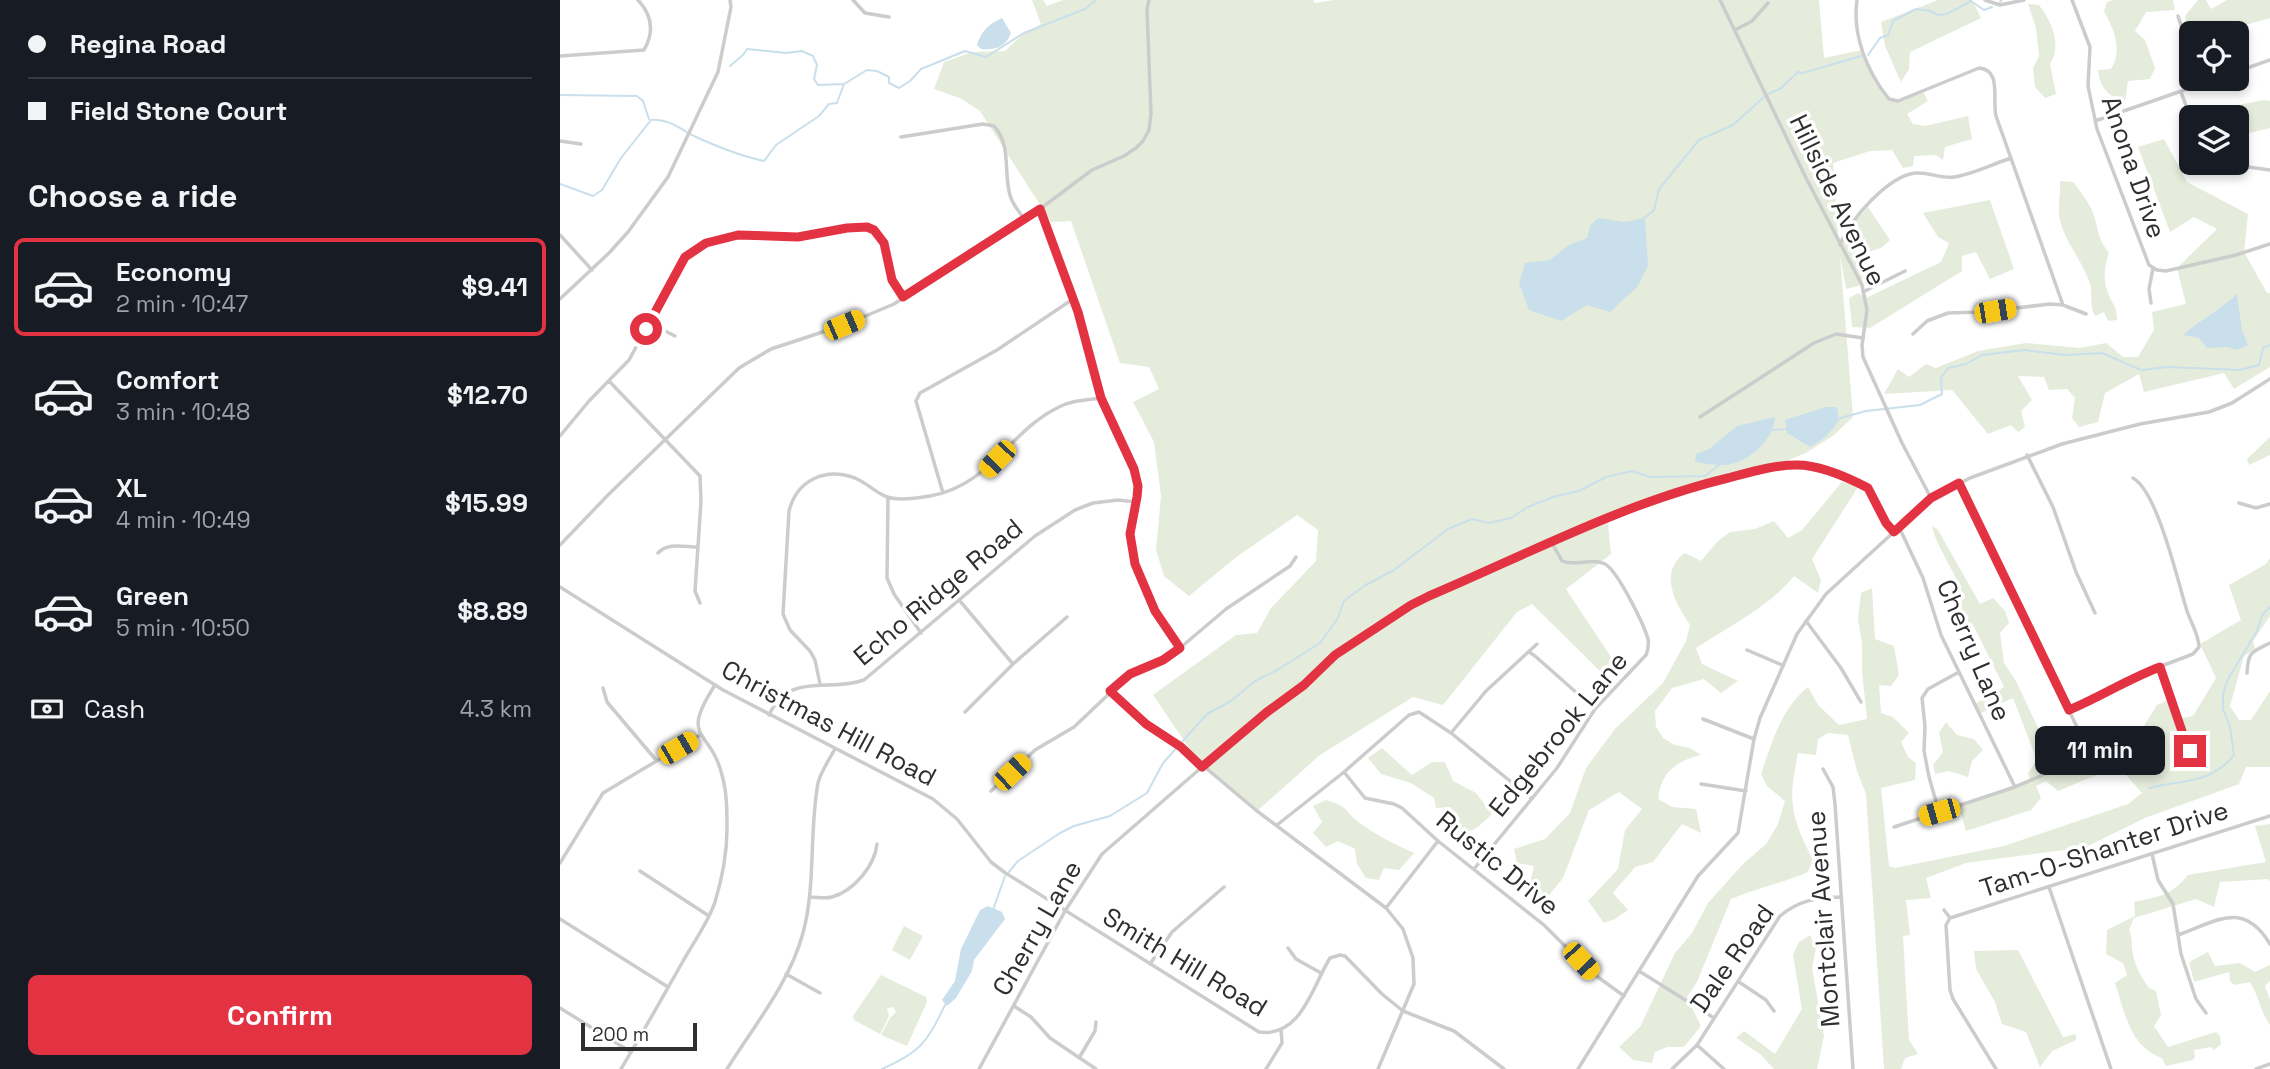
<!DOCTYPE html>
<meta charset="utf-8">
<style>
:root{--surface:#171b24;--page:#20242c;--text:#f1f3f6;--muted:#9ea1a6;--line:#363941;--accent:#e33343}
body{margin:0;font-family:"Space Grotesk",sans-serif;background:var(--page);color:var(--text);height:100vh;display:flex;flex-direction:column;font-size:26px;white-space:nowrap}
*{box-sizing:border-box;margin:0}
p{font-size:23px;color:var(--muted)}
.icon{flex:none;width:38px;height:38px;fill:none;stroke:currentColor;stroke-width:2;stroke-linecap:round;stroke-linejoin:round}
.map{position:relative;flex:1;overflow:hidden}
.panel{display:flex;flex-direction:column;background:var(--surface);width:560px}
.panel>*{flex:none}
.top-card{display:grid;align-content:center;height:154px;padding:0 28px;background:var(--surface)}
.tools{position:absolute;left:1619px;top:21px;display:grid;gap:14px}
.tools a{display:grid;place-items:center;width:70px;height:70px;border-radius:10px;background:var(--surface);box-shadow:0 4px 10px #0003;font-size:35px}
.scale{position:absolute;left:21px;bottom:18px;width:116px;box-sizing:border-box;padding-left:7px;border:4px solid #2f2f2f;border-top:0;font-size:19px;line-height:24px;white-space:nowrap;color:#2f2f2f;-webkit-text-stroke:5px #fff;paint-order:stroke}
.end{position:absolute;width:32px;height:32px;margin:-16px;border:9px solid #e33343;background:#fff;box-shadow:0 0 0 4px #fff}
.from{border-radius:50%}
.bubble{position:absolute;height:49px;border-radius:10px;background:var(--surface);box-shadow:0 4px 10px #0003;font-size:23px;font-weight:700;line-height:49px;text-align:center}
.car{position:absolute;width:21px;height:42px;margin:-21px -10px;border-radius:9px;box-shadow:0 0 5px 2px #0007;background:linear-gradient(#f5c518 24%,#345 0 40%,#f5c518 0 76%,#345 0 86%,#f5c518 0)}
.top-card b{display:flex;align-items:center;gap:24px;height:66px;font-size:26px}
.top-card b+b{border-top:2px solid var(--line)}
.top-card i{width:18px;height:18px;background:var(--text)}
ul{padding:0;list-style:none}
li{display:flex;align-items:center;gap:21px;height:98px;margin:0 14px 10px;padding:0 14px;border:4px solid transparent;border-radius:10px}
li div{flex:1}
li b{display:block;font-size:26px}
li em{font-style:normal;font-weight:700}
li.current{border-color:var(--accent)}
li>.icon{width:63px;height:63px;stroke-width:1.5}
h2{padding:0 28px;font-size:32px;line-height:84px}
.pay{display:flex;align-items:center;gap:18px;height:77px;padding:0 28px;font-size:26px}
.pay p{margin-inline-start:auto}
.button{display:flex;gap:14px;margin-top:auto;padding:14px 28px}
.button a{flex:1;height:80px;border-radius:10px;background:var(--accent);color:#fff;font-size:28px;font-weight:700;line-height:80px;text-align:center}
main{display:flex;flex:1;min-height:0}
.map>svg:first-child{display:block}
</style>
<main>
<section class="panel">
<div class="top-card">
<b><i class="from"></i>Regina Road</b>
<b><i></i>Field Stone Court</b>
</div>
<h2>Choose a ride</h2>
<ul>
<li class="current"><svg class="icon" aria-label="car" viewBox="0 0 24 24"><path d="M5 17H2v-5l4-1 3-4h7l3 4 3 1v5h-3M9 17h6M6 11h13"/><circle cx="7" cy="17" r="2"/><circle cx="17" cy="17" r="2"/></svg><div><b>Economy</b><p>2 min · 10:47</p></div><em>$9.41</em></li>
<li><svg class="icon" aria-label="car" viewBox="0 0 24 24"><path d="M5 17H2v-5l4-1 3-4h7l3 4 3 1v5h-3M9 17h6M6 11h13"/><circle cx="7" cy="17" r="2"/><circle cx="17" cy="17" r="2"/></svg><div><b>Comfort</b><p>3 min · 10:48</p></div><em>$12.70</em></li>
<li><svg class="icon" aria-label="car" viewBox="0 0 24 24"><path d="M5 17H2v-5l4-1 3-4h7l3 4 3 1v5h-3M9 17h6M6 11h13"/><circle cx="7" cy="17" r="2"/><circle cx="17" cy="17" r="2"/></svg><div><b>XL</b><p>4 min · 10:49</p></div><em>$15.99</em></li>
<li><svg class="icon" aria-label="car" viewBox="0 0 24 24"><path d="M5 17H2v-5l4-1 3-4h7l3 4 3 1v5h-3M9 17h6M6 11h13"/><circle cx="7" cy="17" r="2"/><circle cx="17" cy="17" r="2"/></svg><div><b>Green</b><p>5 min · 10:50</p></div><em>$8.89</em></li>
</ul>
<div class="pay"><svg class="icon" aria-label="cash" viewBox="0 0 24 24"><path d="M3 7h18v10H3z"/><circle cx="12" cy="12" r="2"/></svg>Cash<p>4.3 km</p></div>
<div class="button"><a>Confirm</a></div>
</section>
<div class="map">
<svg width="1710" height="1069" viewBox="0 0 1710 1069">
<rect width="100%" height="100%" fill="#fff"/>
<!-- green -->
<path fill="#e5ecdc" d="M472,0h11l4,6 16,-6h250l2,3 19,-3h485l5,58 38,-8 24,46 12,5 25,-10 5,10 -21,13 6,10 12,2 43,-10 4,23 -27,8 -2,13 -7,-5 -22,1 -1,10 -10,2 -11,-18 -22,1 -37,12 6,82 5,-11 24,-27 22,33 -9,8 -13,4 -5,10 -1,23 -16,4 -6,-34 13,162 -19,18 -28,18 -35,14 -160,48 -3,9 3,30 -45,35 49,74 -9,14 -74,-73 -15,8 -74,93 -30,-8 -93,58 -63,56 -55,-44 -49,-72 83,-60 21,-2 14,-25 45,-47 2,-31 -21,-15 -62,43 -46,38 -25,-20 -8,-26 5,-54 -7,-54 -21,-40 26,-13 -10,-22 -29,-4 -49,-142 -20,1 -71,-111 -18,-12 -28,-10 10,-27 28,-10 33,-1 19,-18 17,-9z
M1378,0h34l9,18 -71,34 -1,17 -8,13 -16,-36 -4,-24z
M1553,0h60l2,10 -29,2 -11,19 10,9 10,28 -5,11 -22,2 -3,21c-17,-6 -25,-14 -27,-32l13,-1c12,-19 3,-39 -7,-58l3,-9z
M1638,0h8l5,9 16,-9h43v18l-53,15h-26l-1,8 -5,-25z
M1468,4l11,1c13,17 23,40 11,59l6,30 -11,4 -10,-11 -2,-19 6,-12 -3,-28z
M1704,100l6,1v27l-33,8 -1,-19h-18l-1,-3 6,-6z
M1604,139l23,43 61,32 -4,38 23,41h3v74l-36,22 -10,-16 -80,19 -5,-18 -34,19 -7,29 -19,5 -7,-9 3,-20 -8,-9 -18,1 -5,-13 -26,-1 14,24 -11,11 4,16 -7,5 -7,-7 -23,9 -36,-44 -68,4 14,-25 11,8 17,-13 10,4 42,-17 48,-8 54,5 26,-5 17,14h15l16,-27 -2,-18 34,-8 -9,-36 40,-39 -23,-12 -24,15 -32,-85z
M1500,181l13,1c8,10 17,21 21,34 5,16 4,23 15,37 -5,12 -6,27 -1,40 4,12 9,12 9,27l-9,1 -4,-9 -9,4c-6,-11 -2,-21 -5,-32 -7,-23 -29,-47 -31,-70 -1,-10 2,-22 1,-33z
M1430,200l24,69 -24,10 -14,-27 -14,4v15l-92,57 -18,-1 -3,-29 9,-5 8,5 75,-36 8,-19 -11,-6 -15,-24z
M1710,437v18l-21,10 -2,-6z
M1282,482l18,2 -48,75 9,21 -3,13 -24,-17c-25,31 -65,50 -98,72l6,16 36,17 -17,12 -17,-14 -32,9 -17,23 1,16 7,11 12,7 15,3 11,7c-25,6 -40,17 -43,44l14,8 24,2 5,24 -19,-9 -29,38 -18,5 -22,26 15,17 -13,9 -11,4 -16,-22 30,-32 7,-39 17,-21 -23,-17 -30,18 -26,68 -17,21 -17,-11 5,-22 -17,-3 -3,-14 31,-10 25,-26 16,-45 29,-39 48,-46 23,-42 4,-16c-15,-22 -32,-53 -5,-72l16,8 16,-19 13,-10 25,-3 19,-8 14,17 14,-8z
M1372,526l6,4 42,74 13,-6 12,13 4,12 -9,10 4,30 12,18 30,64 32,-15 4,9 60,-10 15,-24 13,-5 6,19 17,-3 23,-38 -16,-34 41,-24 -12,-35 37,-21 4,-6v58l-17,25 2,8 -11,7 -14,50 9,14h12l19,-29v76h-24l-7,17 -94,34 -59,29 -120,16 -40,15 5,20 -25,2 4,35 -7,1 6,104 9,14 -13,4 -4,11h-17l-18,-275 -9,-23 -9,-36 -20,-2 -10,6 -2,16 -18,-2c-10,50 -8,61 15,107l-5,12c-25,11 -52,16 -77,27l-34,83 -10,15 14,29 -17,21h-17l-12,5 -3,11 -19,-3 -14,-13 21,-20 35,-74 17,-20 16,-30 35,-39 23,-20 12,-20 7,-23 -18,-15 -6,-12c11,-32 20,-65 47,-87l10,18 21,20 28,-6 -5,-48v-28l-4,-24 3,-26 11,-5 3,51 19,7 5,29 -8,11 -12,-1 2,28 12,4 16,16 -8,9 7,15 8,6 -1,17 -34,8 8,78 6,2 109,-22 124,-42 14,-11 -24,-27 -60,25 -12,-10 -10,5 5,12 -10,12 -65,21 -7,-25 71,-27 -2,-6 9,-13 -24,-62 -34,16 -4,-10 29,-17 -32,-64 -12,1c-1,-11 2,-19 2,-29 -1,-14 -26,-48 -30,-69z
M1386,722l11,13 17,4 9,11 -11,11 -4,16 -19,-6 -14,3 -2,-9 10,-13 -4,-19z
M822,748l30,27 20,-13h13l8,19 23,12 16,21 -14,13 -23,12 -10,-12 6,-10v-10l-15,1 -2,-10 -23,-15 -30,-9 -13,-16z
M766,800c25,7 18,12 35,24 17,12 35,21 53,29l-15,17 -15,-2 -5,12 -13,-2 -9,-14 -2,-15 -17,-8 -12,6 -13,-14 9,-11 -9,-16z
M1710,824v57l-2,-2 -48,3 -6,25 -18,-8 -62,19 -5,12c4,9 2,16 4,24 2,13 9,24 16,34l7,3 5,24 -7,11 14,21 48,-15 4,4 1,8 -7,6 -3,-3 -17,3 1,7 -2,3 -27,6 -4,-8c-32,-11 -37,-45 -47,-75l12,-8 -4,-12 -17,-9 1,-24 28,-14 -1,-14c25,-5 38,-7 54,-27l78,-13 -11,-36z
M344,926l19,10 -13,24 -18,-10z
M1250,935l6,13 -4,20 12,68 -7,33h-43l-14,-15 -24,-16 8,-7 31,23 27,-45 -9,-54 6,-13z
M1458,950l45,87 13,-3v6l-24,11 -12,16 -14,-35 -24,-8 -7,-22 -19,-33 -2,-18z
M1648,952l7,14 25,-3 15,9 15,-7v16l-5,5 5,14v25c-10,-14 -11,-29 -20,-43l-16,3 -4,-4 -1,-9 -35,10 -5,-20z
M321,975l45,22 1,5 -20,44 -26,-11 9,-17 6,-6 -3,-5 -6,1 2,8 -9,18 -26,-14 -1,-4z"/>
<!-- water -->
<path fill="#c9dfeb" d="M442,18l9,15c-6,15 -16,17 -30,16l-4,-4c4,-14 12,-21 25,-27z
M1038,218l25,4 22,-4 3,48 -10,20 -28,26 -23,-7 -26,16 -32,-11 -10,-27 6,-20 25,-3 19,-15 18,-7 3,-12z
M1677,294l5,36 6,15 -11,5 -9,-3 -21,1 -8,-10 -16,-3c17,-15 37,-25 54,-41z
M1266,407h11l2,13c-8,13 -16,20 -29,27l-23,-14 -2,-13z
M1215,417c-1,24 -29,48 -53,48 -9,0 -18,-2 -27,-3l1,-8 13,-5 28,-23z
M428,906l14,6 3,7 -31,41 -2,11 -16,27 -9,8 -5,-6 13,-19 6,-32 19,-39z"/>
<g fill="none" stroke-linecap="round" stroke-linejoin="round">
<!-- stream -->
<path stroke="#c9dfeb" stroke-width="2" d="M1440,2l2,-2
M1308,55l12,-17 8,-3 5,-14 23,-12 14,2 8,4 9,-1 24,-13 13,9 8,-3
M170,66l13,-11 4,-6 39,4 16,-2 11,5 4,9 -3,14 4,6 26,-1
M1208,94l12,-5 18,-17 5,1 58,-17
M0,95l77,1 6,5 6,18
M0,184l33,12 9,-6 19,-32 30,-38c18,-2 30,10 45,17 22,10 45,19 68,24l12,-16 43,-29 10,-12 8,-1 7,-19 23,-14 10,1 12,6v6l10,5 11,-7 11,-12 44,-18 21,6 38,-24 61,-24 11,-9
M1083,219l11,-9 5,-21 40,-49 34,-15 31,-28
M1277,419l29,-8 54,-6 22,-11 -1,-16 7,-10 18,-4 16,-9 42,-5 41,5 37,-2 39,17 27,-3 72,3 19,-5 4,-17 7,-3
M1212,430l15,-1
M1589,788c34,-9 61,-3 85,-33l-4,-28 -7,-18v-15l5,-15 29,-48 5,-16 8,-8
M449,872l9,-11 42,-28 14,-7 36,-10 37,-23 16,-30 44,-49 24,-13 24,-20 24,-12 41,-26 18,-25 6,-17 20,-15 30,-16 54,-41 24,-10 17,4 22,-5 17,-11 28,-11 23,-5 27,-14 26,-6 18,6 55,-1 14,-11
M433,910l12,-34
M322,1069c39,-17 45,-27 63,-64"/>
<!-- minor -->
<path stroke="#ccc" stroke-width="3.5" d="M293,0l12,13 24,4
M1297,0c-5,35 10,72 32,99l9,2 81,-33c23,2 13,31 17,48l67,189
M1425,0l15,5 24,-5
M1512,0l18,47 -2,39 9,43 52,136 8,5 9,1 70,-16 34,-11
M1618,16l13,39
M1175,30l17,-9 16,-18
M0,56l84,-6c11,-19 8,-35 -6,-50
M1676,72l34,-12
M1621,92l10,27
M1535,121l121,-42
M341,137l82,-13 11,2c18,20 9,45 16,69 2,9 9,16 14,24
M0,141l21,3
M1660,163l50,7
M480,209l38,103 23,86 33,71 3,28 -7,37 5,30 20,47 25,37
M0,235l32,35
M1280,245c8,-24 49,-70 76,-72 13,-1 25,6 38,4 19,-3 39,-13 57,-19
M1303,292l42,-21
M0,299l49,-46 19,-21 40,-55 50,-105 13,-65 -1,-7
M1591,303l-2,-14 4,-21
M89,323l26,13
M1353,334l14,-13 21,-8 34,-1 68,-8 13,1 23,9
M49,381l91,95 1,25 -6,90 5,12
M1140,417l114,-74 22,-9 27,4
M0,436l29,-35 40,-41 56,-103 21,-14 44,-9 48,3 49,-9 20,-1 7,3 10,13 8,37 11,17
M1467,455l26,52 23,65 19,41
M1399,483l131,271
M383,493l-27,-92 4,-8 77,-43 76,-51
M328,498l-1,80 7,16 27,39
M1679,503l17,5 14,-4
M1339,527l24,51 18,57 74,152
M98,553c10,-11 26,-6 40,-6
M400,601l53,63
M1246,621l35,47 20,34
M1187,650l35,15
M969,652l6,4 60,53
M1599,667l25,73 6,11
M1687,673c1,-22 5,-21 23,-30
M260,684l-5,-24 -5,-9 -20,-21 -7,-16 6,-103c8,-31 36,-44 66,-33 12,5 21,15 32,19 11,4 31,1 43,-1 61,-11 79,-65 129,-89 13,-7 28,-7 42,-9
M43,688l4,14 49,58
M550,691l44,40 27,16 76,64 129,97 17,21 10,29 1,26 -36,85
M1509,710l34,-15 35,-20 55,-21 6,-7c0,-12 -8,-24 -12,-36 -9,-28 -29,-119 -54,-133
M405,712l48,-48 54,-47
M209,715c21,-44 59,-22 95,-35l171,-144 40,-26 18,-7 25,-3 18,2
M1143,719l51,20
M891,733l35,-42 51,-47
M1263,769l10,18 2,17 18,265
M784,772l21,26 29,6 8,4 36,33 106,84 47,47 33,24
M1141,784l45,7
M431,791l44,-41 39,-23 56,-53 33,-14 17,-12 46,-39 64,-43 6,-9
M1379,812l-10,-35 -5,-26 1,-25 -3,-28 6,-9 31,-17
M717,825l67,-53 65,-57 10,-3 32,21 81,66
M1334,827l121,-40 99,-43 11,-1
M1592,854l6,26 15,24 8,50 15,45 10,14
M0,863l43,-70 97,-58
M914,869l83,-101 38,-59 51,-54c2,-5 3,-10 2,-16 -4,-14 -30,-68 -43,-75 -13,-7 -29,3 -43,-3l-10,-18
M80,871l69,45
M1489,887l62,182
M250,897c7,0 15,2 22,0 22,-6 43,-32 45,-53
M826,908l52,-67
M1384,910l6,8 -4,7 4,65 3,9 43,70
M1390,918l320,-102
M0,919l108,68
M1618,935c39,-14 65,-35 92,9
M728,948l8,11 25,14
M590,964l22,-32 52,-45
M1079,971l75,47
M226,974l34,19
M1179,982l27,18 8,11
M454,1006l17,11 19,21 46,31
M0,1008l71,44
M1137,1045l27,24
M519,1058l16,-27 1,-9
M61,1069c21,-35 41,-71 61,-106 11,-20 26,-40 33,-61 7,-23 12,-51 12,-74 0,-17 0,-36 -5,-53 -12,-48 -43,-34 -7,-90
M167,1069c27,-43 63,-87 76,-136 13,-48 6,-101 15,-150 3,-12 11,-23 17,-34
M706,1069l16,-26 -1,-13
M1112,1069l25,-24 83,-129c19,-16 36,-18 60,-19"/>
<!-- tertiary -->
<path stroke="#ccc" stroke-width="3.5" d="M1160,0l86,178 56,107 5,25 -5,35 1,12 39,86 29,55
M0,545l48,-50 131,-127 32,-19 73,-24 50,-21 146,-95 52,-39 32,-14 12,-8 7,-7 6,-11 2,-16 -4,-105 2,-9
M0,587l163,103 210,109 24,20 34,43 13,10 255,160c42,6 53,-45 71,-74l10,-3 5,1 37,38 21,17 51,20 50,38
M419,1069l86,-158 37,-57 100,-87 65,-55 37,-27 31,-30 14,-10 80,-49 186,-83 83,-28 73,-18 26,-2 13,2 55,19c15,12 16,33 29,46
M1018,1069l120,-193 40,-43 16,-94 6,-21 37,-84 29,-40 105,-96 39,-20 92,-34 78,-20 69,-12 23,-9 38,-24
M1696,1069l14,-5"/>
</g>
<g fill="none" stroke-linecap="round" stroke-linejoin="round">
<!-- route -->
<path stroke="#e33343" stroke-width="9" d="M86,329l39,-72 21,-14 32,-8 60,2 49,-9 20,-1 7,3 10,13 8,37 11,17 137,-88 38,103 23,86 33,71 4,17 -1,11 -7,37 5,30 20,47 25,37 -17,12 -33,14 -20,17 36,33 35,23 21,20 65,-55 37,-27 31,-30 76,-50 18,-9c99,-42 195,-93 299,-118 23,-6 45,-13 69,-13 22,0 52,13 71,23l18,35 8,9 37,-34 28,-15 110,227c31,-13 59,-31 91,-43l25,73 5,11"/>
</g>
<g text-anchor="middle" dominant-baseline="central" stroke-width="7" stroke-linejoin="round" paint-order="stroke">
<!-- street labels -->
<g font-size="26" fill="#2f2f2f" stroke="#fff">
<text transform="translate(1574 167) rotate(71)">Anona Drive</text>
<text transform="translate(1278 200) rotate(64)">Hillside Avenue</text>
<text transform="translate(378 592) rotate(-40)">Echo Ridge Road</text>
<text transform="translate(1414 650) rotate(67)">Cherry Lane</text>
<text transform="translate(269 723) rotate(28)">Christmas Hill Road</text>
<text transform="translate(998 734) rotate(-51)">Edgebrook Lane</text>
<text transform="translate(1544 849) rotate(-18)">Tam-O-Shanter Drive</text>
<text transform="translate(938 863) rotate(39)">Rustic Drive</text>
<text transform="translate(1263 919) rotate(-94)">Montclair Avenue</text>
<text transform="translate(477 928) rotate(-60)">Cherry Lane</text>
<text transform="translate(1172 958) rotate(-55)">Dale Road</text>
<text transform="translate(625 962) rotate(31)">Smith Hill Road</text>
</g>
</g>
</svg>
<div class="tools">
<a><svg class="icon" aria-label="locate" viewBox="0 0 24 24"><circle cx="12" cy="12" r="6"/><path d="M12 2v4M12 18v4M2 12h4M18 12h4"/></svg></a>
<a><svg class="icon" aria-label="layers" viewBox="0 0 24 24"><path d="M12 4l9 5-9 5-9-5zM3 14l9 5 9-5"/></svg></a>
</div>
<div class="scale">200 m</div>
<i class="end from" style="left:86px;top:329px"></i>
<i class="end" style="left:1630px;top:751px"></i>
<div class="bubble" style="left:1475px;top:726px;width:130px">11 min</div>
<i class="car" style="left:1435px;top:311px;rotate:81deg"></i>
<i class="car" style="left:284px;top:325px;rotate:67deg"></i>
<i class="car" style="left:437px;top:459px;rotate:224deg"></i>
<i class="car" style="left:118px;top:748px;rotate:60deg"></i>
<i class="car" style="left:452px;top:772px;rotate:46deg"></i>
<i class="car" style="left:1379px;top:812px;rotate:254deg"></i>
<i class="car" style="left:1021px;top:961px;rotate:137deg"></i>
</div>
</main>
